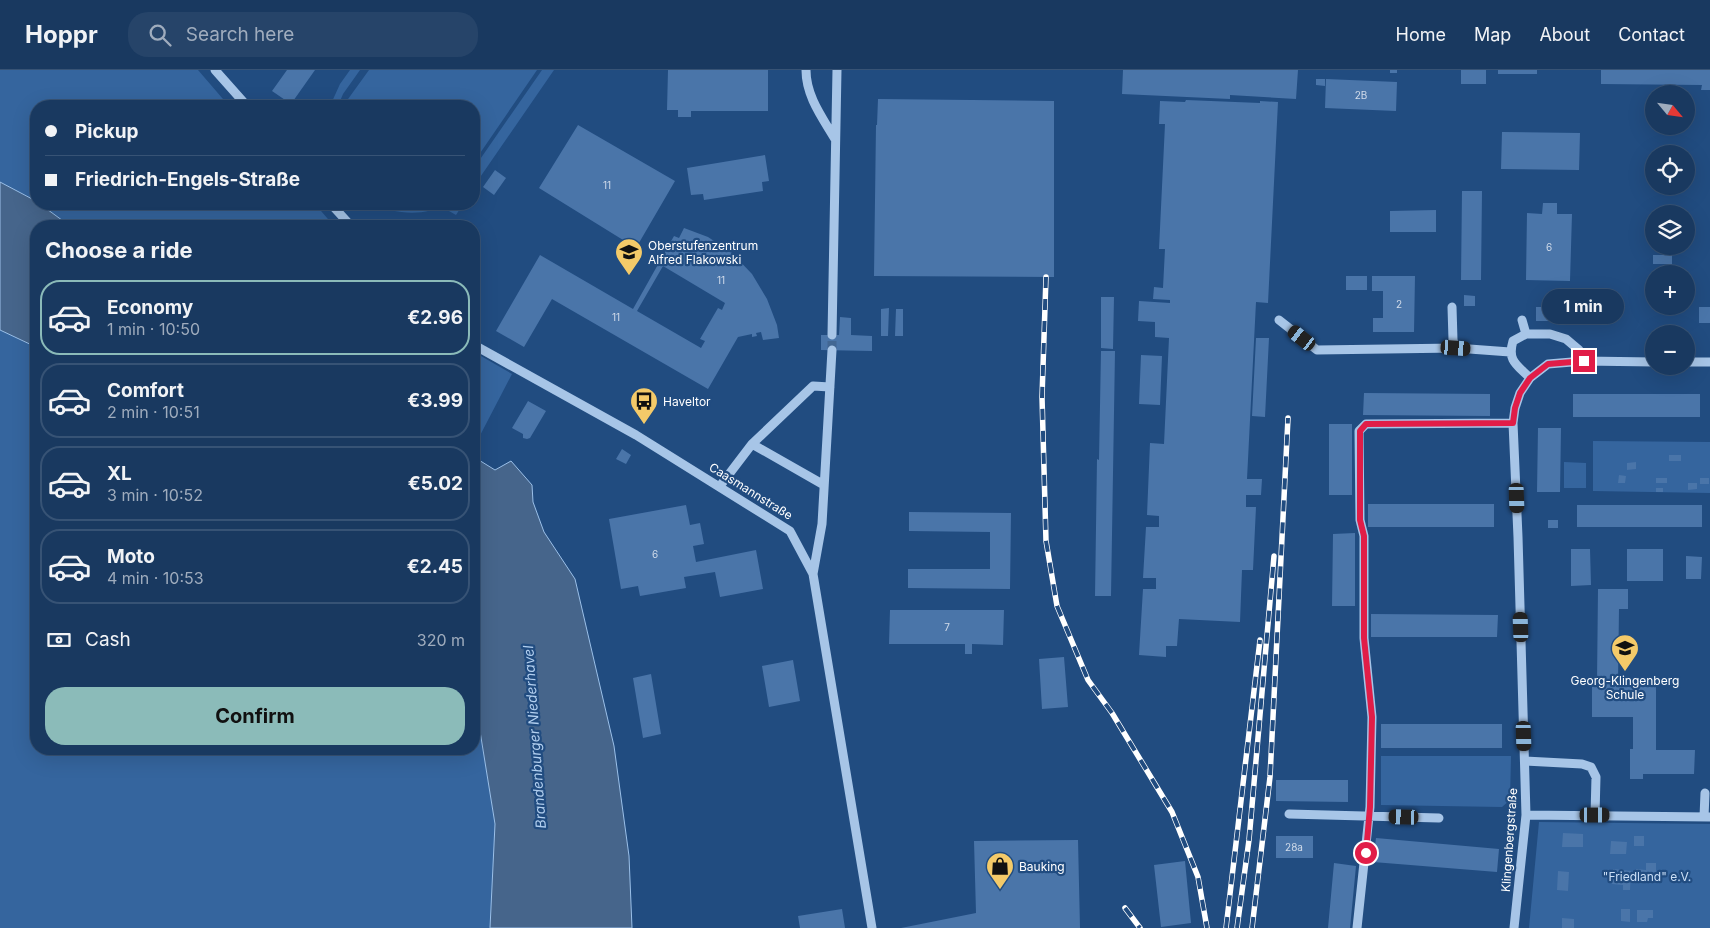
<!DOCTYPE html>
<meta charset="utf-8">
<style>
:root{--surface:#193960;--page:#264469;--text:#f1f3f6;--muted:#9facbd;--line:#375375;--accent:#8bbbb9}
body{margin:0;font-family:Inter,sans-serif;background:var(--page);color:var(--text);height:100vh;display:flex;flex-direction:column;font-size:19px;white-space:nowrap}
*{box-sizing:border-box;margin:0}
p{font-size:16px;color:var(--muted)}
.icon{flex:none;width:28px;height:28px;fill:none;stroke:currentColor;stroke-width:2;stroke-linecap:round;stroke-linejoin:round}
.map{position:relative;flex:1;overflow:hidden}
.side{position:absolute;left:30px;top:150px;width:450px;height:535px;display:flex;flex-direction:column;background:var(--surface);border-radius:20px;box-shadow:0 5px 20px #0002,0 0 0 1px var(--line)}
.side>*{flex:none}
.banner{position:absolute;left:30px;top:30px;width:450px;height:110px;border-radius:20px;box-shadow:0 5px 20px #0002,0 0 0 1px var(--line);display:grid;align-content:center;height:110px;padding:0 15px;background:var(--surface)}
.needle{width:32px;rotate:119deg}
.fabs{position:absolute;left:1645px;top:15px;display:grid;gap:10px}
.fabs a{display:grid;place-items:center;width:50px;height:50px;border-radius:50%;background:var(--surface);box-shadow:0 5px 20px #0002,0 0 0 1px var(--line);font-size:25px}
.end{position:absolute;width:22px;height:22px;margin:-11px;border:6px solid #e11d48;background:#fff;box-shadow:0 0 0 2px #fff}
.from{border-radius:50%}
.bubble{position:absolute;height:35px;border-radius:18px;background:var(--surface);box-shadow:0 5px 20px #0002,0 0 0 1px var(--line);font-size:16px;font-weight:700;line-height:35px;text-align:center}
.car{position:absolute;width:15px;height:30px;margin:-15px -8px;border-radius:6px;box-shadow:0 0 4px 1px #0007;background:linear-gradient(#222 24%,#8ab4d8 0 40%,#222 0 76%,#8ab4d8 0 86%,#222 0)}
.banner b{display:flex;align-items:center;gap:18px;height:48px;font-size:19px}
.banner b+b{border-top:1px solid var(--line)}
.banner i{width:12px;height:12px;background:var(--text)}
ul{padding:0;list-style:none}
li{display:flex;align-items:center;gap:15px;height:75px;margin:0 10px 8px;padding:0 5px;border:2px solid var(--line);border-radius:20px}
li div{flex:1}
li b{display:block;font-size:19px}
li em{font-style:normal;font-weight:700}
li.on{border-color:var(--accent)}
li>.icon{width:45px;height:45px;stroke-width:1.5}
h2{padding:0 15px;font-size:22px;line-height:60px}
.pay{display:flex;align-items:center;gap:12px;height:55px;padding:0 15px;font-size:19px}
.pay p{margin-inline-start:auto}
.primary-button{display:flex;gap:10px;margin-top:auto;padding:10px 15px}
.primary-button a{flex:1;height:58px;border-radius:20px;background:var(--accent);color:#111;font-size:20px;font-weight:700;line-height:58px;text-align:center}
header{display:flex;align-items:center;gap:30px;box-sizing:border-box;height:70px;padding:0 25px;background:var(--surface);border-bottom:1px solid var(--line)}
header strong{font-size:24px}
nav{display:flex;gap:28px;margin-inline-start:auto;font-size:18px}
.search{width:350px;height:45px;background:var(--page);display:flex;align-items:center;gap:12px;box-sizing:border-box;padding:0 18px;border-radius:20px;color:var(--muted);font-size:19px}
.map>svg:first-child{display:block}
</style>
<header>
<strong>Hoppr</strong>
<div class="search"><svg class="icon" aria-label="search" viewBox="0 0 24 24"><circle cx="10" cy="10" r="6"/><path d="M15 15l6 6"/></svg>Search here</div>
<nav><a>Home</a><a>Map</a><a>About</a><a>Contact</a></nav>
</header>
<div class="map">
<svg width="1710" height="858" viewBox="0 0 1710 858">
<rect width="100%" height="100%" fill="#214c80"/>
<!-- green -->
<path fill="#35659e" d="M0,0h198l31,36h-193v95l-36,-19z
M350,0h10l-17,24 -5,12h-8l10,-22z
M369,0h168l-63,92v-56h-131z
M542,0h12l-80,116v-18z
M40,134h275l19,22h-264z
M373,134l36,3 21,-3h16c-20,13 -53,10 -73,0z
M453,134h10l-7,11 -7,-4z
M0,260l36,17v402h438v-55l21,130 -5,104h-490z
M474,282l38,22 -38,73z
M1593,371l117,1v51l-117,-2z
M1564,392l22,1v25h-22z
M1381,686h130l-1,44 -8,7 -121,-2z
M1539,752l171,2v104h-181z"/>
<!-- water -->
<path fill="#46658b" stroke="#9bc0e9" d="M0,112l36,19v3h4l30,22h-34v121l-36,-17z
M474,385v2l21,13 16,-9 21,24 1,17 11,30 31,47 39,167 15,110 3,72h-142l5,-104 -21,-130z"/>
<!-- building -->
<path fill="#4a75a9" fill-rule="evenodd" d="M287,0h28l-24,34 -19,-13z
M668,0h100v41h-77v6h-13v-7h-11z
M1123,0h175l-2,29 -66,-4v4l-108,-5z
M1390,0h7v3h-7z
M1461,0h25v14h-25z
M1498,0h39v4h-39z
M1601,0h109v20h-9l1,-5 -101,-1z
M1316,9h9v7l-9,-1z
M1326,9l71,3 -1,29 -71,-3z
M878,29l176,2v176l-180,-1 2,-151h1z
M1186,30l74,3v-2l18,1 -10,201 -12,-1 -9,177h15l-1,16h-15v12h10l-3,63h-11l-2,52 -61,-3 -2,27h-11v11l-27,-2 4,-66h13v-11h-13l3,-51h13v-11l-12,-1 3,-72 14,1 5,-106 -14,-1v-15l-17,-1 1,-20 31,2v-3l-17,-1 1,-12 9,1 2,-39h-6l6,-125h-6l1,-23 25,1z
M578,55l97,56 -39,67 -97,-60z
M1502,62l78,1 -1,37 -78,-1z
M765,85l4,26 -7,1 1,9 -59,9 -1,-6 -12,1 -4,-27z
M495,100l11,8 -12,17 -11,-8z
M1462,121h20l-1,89h-20z
M1543,133h14v11h15l-2,67 -44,-1 1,-67 15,1z
M1436,140v22h-46v-21z
M684,158l24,9 24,16 20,21 15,25 10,26 2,13 -16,2 -2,-8 -5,1 1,3 -5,1v-3l-14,3 -30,52 -156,-90 -28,48 -28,-16 44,-76 93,54 41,-73 5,2zM663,196l62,37 -3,7 -4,-2 -18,31 5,2 -4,7 -64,-37z
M1653,185h19v9h-19z
M1346,206h21v14h-21z
M1372,206h43l-1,56h-41v-14h10v-27h-11z
M1464,225l11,1v10h-11z
M1101,227h13l-1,52 -12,-1z
M1536,237h39v14h-39z
M1699,237h11v16h-11z
M889,238l-1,28h-7v-27z
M896,239h7v27h-8z
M840,247l11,1v17l21,1v15l-51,-1v-15h18z
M1256,268h13l-4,79 -13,-1z
M1101,281h14l-4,245h-16l2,-137 2,1z
M1141,285l21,1 -2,49 -21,-1z
M1364,323l126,1v22l-127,-1z
M1573,324h127v23h-127z
M528,331l18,10 -16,27 -3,1 -4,-1v-4l-11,-6z
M1329,354h23v71h-23z
M1538,358h23l-1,64h-23z
M622,379l9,6 -5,9 -10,-5z
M1669,385h12v6h-12z
M1636,392v7l-9,1v-7z
M1619,405l7,1 -1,7h-7z
M1656,408h11v5h-11z
M1700,408h9v6h-9z
M1688,413h9v6l-9,1z
M1656,418h7v4h-7z
M1368,434h126v23h-126z
M686,435l4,20 10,-2 4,21 -11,2 3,16 60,-12 7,39 -43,8 -5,-25 -31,5 2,11 -46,8 -2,-10 -17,3 -12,-70z
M1577,435h125v22h-125z
M909,442l102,1 -1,76 -102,-1v-19h82v-37l-81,-1z
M1548,450h10v8h-10z
M1355,463v73h-23l1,-72z
M1571,479h19l1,36 -20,1z
M1627,479h36v32h-36z
M1686,486l16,1 -1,22h-15z
M1598,519h30v20h-9l-1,73h38v68h39l-1,24h-51v5h-13v-30h3v-32h-41v-36h5z
M890,540h114l-1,35 -31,-1v10h-7v-10h-76z
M1371,544l127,1 -1,22h-126z
M1064,587l4,50 -26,2 -3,-50z
M793,590l7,41 -31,6 -7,-41z
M651,604l10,60 -18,4 -10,-60z
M1381,654h121v24h-121z
M1276,710h72v22l-72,-1z
M1563,763l20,1v13h-21z
M1276,766h37v22h-37z
M1634,766h10v10h-10z
M1376,768l123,11 -2,23 -124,-10z
M1078,770l2,88h-179l75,-15 -2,-72z
M1611,771l16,1 -1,12h-16z
M1185,791l6,62 -30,4 -7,-62z
M1334,793l22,3 -6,62h-22z
M1646,793h10v15l-20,1v-10l10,1z
M1613,799l18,2 -1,19h-7v-5l-11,-1z
M1558,801l11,1 -1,19 -11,-1z
M842,839l3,19h-45l-2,-12z
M1621,839h9v13l-9,-1z
M1637,840h16v8h-5l-1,4h-10z
M1562,848l12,1v9h-12z"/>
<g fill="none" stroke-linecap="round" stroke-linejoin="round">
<!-- minor-tunnel -->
<path stroke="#426793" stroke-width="9" stroke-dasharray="9 4.5" stroke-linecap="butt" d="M832,280v-15"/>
<!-- minor -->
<path stroke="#a7c5e7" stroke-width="9" d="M215,0l32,36
M806,0c0,26 16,47 29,69
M331,134l20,22
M1452,237l1,33 3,8 54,4
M1279,250l38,30 139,-2
M1522,250l4,14
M832,265l5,-265
M474,275l162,90 154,96 23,43 59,354
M1686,292h24
M1530,308c-13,-13 -23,-17 -17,-37l13,-7h24l16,5 13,11 5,11
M752,374l61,-58 17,1
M720,416l32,-42 72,41
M813,504l9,-50 10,-174
M1525,691l57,3 9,3 5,10 -1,38
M1289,744l150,4
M1526,745l184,2
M1704,747l1,-24
M1357,858l13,-121 2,-90 -8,-79v-102l-4,-16 -1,-89 7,-7 147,-1
M1514,858l12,-113 -8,-278 -5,-114 2,-15 5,-15 10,-15 18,-14 36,-3 70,1"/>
<!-- rail casing -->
<g stroke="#fff" stroke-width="5.5">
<path id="rail" d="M1046,207l-4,120 4,144 11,65 31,74 24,33 60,99 26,65 9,51
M1125,838l15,20
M1226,858l34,-288
M1237,858l12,-88 25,-284
M1252,858l18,-151 18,-359"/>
</g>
<!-- rail -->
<use href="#rail" stroke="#214c80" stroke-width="4" stroke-dasharray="11" stroke-linecap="butt"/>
</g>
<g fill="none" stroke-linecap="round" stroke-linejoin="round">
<!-- route -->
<path stroke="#e11d48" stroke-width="6" d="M1366,783l4,-46 2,-90 -8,-79v-102l-4,-16v-89l6,-7 147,-1 2,-15 5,-15 10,-15 18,-14 36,-3"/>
</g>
<!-- icons -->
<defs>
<g id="school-pin" transform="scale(1.4375)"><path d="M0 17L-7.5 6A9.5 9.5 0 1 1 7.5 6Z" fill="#f4ca69" stroke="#214c80"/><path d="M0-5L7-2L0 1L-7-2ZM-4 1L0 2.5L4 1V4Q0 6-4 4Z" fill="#111"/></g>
<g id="bus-pin" transform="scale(1.4375)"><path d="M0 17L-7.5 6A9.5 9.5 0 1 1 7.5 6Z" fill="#f4ca69" stroke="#214c80"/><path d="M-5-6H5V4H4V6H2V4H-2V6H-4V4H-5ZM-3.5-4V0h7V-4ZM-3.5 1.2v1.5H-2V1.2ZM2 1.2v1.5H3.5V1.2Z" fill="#111"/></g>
<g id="shop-pin" transform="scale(1.4375)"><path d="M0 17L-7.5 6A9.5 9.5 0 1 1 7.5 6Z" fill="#f4ca69" stroke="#214c80"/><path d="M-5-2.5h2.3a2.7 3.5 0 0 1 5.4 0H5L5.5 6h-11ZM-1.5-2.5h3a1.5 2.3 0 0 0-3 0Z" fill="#111"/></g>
</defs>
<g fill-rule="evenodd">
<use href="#school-pin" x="629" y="182"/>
<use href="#bus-pin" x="644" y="331"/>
<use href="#school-pin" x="1625" y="578"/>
<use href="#shop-pin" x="1000" y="796"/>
</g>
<g text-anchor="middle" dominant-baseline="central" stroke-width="4.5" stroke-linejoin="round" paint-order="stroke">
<!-- number labels -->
<g font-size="10" fill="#d2dcea">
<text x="1361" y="25">2B</text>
<text x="607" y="115">11</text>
<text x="1549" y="177">6</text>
<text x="721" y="210">11</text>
<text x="1399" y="234">2</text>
<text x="616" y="247">11</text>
<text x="655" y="484">6</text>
<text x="947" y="557">7</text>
<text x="1294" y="777">28a</text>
</g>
<!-- poi labels -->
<g font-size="12" fill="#fff" stroke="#214c80" text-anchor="start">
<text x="648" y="175">Oberstufenzentrum<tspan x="648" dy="14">Alfred Flakowski</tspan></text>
<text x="663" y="331">Haveltor</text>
<text x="1625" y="610" text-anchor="middle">Georg-Klingenberg<tspan x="1625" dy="14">Schule</tspan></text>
<text x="1019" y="796">Bauking</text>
</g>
<!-- street labels -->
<g font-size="12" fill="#fff" stroke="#214c80">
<text transform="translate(751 421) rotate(32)">Caasmannstraße</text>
<text transform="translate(1509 770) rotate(-86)">Klingenbergstraße</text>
</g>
<!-- park labels -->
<g font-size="12" fill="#cbdff6" stroke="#214c80">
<text x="1647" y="806">"Friedland" e.V.</text>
</g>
<!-- water labels -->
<g font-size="14" font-style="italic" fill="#b2cfef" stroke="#214c80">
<text transform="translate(534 667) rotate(-94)">Brandenburger Niederhavel</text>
</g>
</g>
</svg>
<div class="fabs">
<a><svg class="needle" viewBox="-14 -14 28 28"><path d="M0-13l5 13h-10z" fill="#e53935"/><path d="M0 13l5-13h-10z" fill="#9facbd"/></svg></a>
<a><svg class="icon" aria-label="locate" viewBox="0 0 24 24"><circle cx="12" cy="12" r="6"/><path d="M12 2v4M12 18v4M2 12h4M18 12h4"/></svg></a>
<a><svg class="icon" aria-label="layers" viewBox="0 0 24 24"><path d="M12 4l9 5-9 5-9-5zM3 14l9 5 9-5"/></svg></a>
<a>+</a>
<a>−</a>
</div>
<i class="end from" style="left:1366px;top:783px"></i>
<i class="end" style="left:1584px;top:291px"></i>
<div class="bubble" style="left:1542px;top:219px;width:82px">1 min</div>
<i class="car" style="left:1302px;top:268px;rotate:308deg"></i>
<i class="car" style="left:1456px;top:278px;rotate:94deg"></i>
<i class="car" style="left:1517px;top:428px;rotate:178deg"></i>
<i class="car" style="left:1521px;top:557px;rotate:358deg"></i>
<i class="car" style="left:1524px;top:666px;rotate:178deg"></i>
<i class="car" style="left:1595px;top:745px;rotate:90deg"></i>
<i class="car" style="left:1404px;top:747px;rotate:272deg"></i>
<div class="banner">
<b><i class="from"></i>Pickup</b>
<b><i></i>Friedrich-Engels-Straße</b>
</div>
<section class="side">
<h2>Choose a ride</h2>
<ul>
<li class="on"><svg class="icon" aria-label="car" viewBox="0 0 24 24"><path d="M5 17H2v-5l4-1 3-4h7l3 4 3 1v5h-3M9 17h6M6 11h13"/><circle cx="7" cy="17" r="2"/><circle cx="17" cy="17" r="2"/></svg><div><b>Economy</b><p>1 min · 10:50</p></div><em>€2.96</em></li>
<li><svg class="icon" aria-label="car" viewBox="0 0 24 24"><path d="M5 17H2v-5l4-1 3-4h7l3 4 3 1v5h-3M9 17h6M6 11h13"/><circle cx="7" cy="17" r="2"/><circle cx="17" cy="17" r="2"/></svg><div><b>Comfort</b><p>2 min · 10:51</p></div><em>€3.99</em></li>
<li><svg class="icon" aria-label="car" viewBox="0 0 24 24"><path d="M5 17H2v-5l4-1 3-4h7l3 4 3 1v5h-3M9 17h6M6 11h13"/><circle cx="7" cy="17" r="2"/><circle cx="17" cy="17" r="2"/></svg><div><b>XL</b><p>3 min · 10:52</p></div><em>€5.02</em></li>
<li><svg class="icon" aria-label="car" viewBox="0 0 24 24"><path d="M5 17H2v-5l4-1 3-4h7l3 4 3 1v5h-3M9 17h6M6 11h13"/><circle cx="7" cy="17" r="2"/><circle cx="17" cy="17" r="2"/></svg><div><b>Moto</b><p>4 min · 10:53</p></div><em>€2.45</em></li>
</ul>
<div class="pay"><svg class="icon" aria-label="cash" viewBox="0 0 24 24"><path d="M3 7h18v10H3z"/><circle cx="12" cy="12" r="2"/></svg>Cash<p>320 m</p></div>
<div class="primary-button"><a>Confirm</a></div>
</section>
</div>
